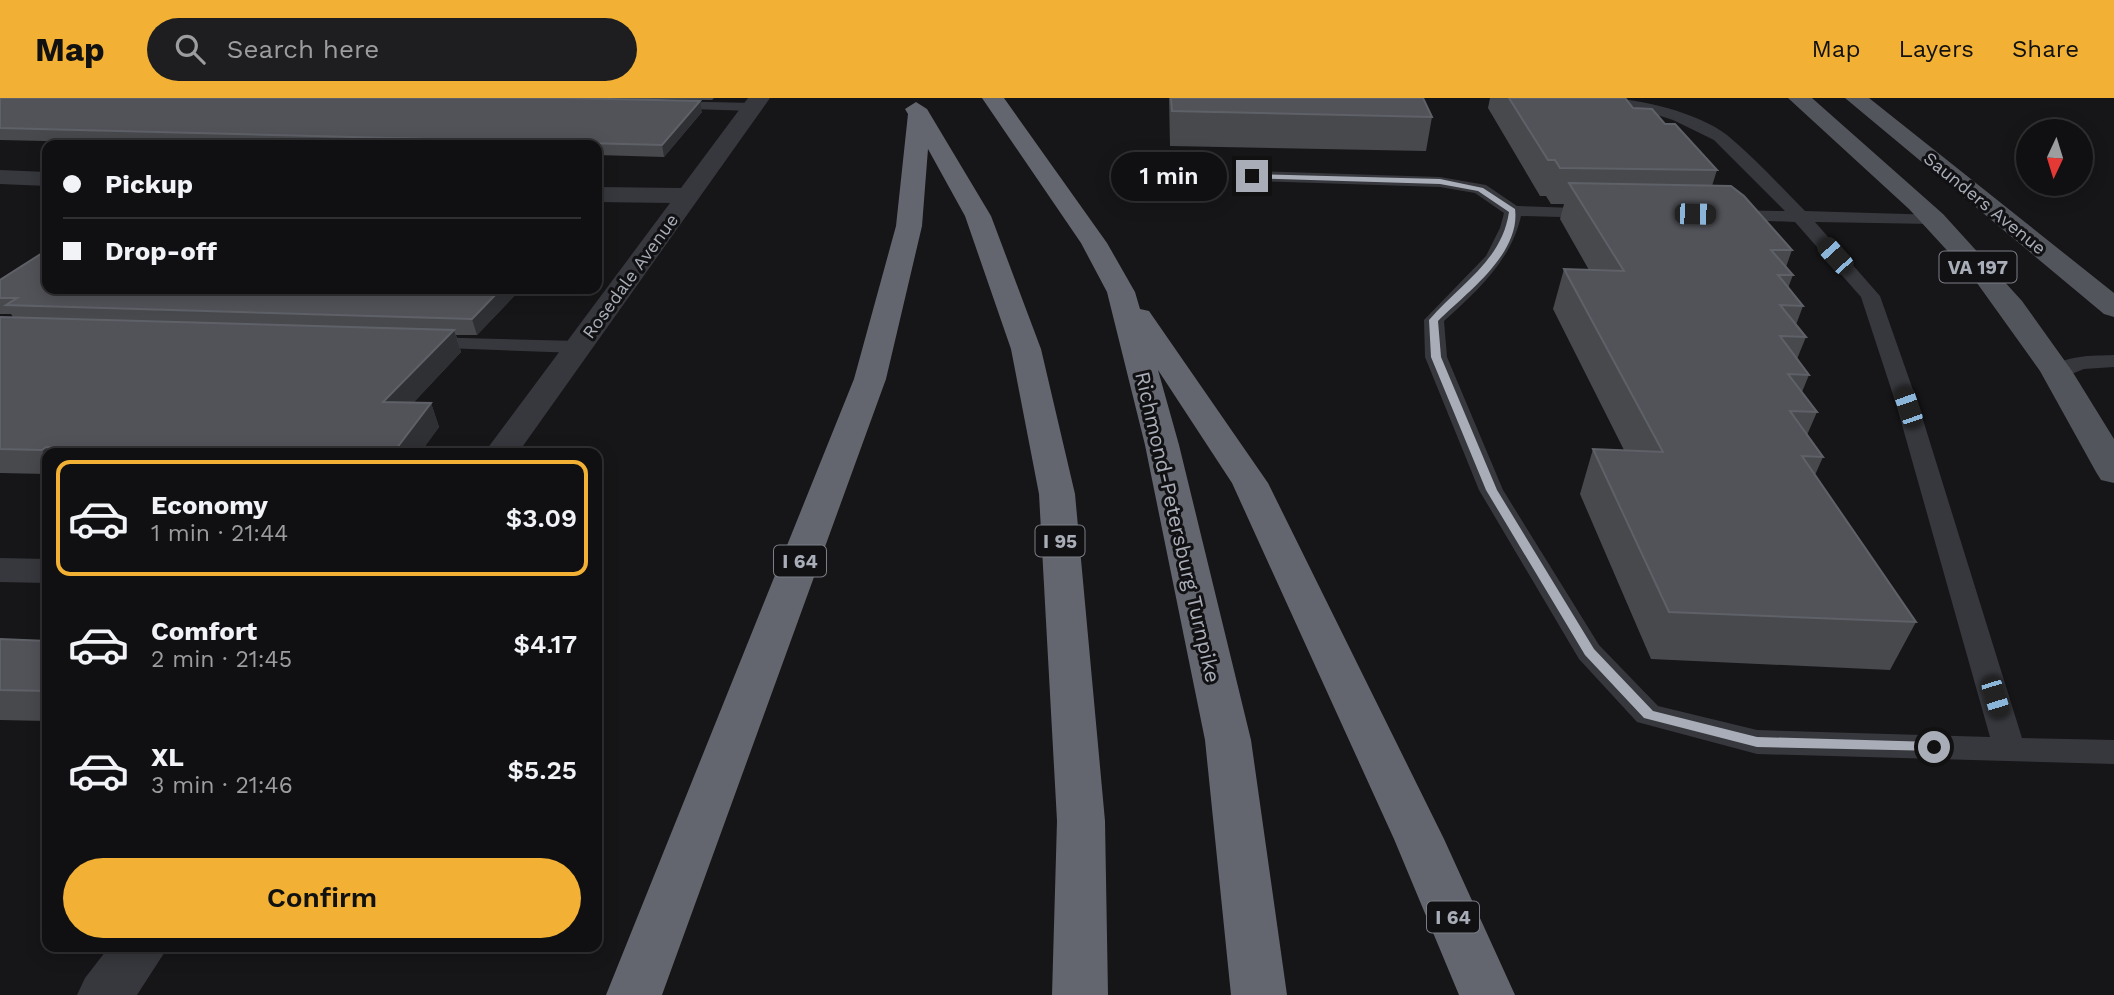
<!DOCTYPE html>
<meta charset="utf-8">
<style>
:root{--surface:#101012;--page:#1e1e20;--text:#f1f3f6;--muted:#9c9d9f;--line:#303032;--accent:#f2b134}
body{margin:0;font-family:"Work Sans",sans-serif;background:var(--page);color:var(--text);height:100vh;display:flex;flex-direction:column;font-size:26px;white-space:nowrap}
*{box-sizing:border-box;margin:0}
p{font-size:23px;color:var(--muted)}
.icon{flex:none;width:38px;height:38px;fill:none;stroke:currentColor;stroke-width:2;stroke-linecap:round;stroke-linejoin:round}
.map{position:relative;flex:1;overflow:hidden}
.details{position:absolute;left:42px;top:350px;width:560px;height:504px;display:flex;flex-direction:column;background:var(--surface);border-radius:14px;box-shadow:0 4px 18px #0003,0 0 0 2px var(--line)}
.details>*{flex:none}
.hud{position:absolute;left:42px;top:42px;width:560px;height:154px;border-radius:14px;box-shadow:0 4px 18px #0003,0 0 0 2px var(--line);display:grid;align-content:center;height:154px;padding:0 21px;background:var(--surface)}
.needle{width:46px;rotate:184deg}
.controls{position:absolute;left:2016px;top:21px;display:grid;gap:14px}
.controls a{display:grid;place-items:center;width:77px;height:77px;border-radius:50%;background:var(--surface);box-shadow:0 4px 18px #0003,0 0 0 2px var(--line);font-size:35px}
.end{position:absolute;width:32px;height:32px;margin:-16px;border:9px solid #a8adb8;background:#111;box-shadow:0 0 0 4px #111}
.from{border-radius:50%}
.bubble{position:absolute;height:49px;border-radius:24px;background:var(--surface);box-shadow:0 4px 18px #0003,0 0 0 2px var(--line);font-size:23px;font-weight:600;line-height:49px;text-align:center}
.car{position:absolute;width:21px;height:42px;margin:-21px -10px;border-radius:9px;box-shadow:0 0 5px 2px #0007;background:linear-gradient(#222 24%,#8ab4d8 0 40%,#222 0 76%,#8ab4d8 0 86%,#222 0)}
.hud b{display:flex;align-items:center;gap:24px;height:66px;font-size:26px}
.hud b+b{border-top:2px solid var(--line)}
.hud i{width:18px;height:18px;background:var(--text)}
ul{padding:12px 0 0;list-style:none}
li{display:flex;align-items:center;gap:21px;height:116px;margin:0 14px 10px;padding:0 7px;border:4px solid transparent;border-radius:14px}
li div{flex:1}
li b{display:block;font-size:26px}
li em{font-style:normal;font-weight:600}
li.active{border-color:var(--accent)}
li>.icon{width:63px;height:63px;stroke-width:1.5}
.button{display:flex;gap:14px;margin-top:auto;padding:14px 21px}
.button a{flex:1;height:80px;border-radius:42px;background:var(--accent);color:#111;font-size:28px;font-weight:600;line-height:80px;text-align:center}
header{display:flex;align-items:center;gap:42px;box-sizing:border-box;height:98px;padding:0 35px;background:var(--accent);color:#111}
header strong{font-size:33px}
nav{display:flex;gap:38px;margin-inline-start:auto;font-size:24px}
.search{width:490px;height:63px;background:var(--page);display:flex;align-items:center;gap:18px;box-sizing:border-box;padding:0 24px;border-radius:38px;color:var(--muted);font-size:26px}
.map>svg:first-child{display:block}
</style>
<header>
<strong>Map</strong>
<div class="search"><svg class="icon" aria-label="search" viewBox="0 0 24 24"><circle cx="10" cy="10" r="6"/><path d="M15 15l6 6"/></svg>Search here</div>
<nav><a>Map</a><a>Layers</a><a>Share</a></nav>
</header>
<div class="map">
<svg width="2114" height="897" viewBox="0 0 2114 897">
<rect width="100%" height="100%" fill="#161618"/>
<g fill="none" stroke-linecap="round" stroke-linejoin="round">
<!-- service -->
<path fill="#37383d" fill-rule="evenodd" d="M1604,0c35,0 95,15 123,37 28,23 53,51 78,76l134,4 3,4 -3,4 -6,1 -118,-2 65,74 39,111 103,331 92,2v24l-357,-10 -120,-32 -58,-63 -100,-169 -54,-133 -1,-37 62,-64 14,-28 4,-15 -29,-20 -35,-6 -188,-6 -8,-5 8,-5 188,6 46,8 31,21 87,3 3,4 -3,4 -6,1 -77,-2c-10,45 -45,76 -77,105l3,36 56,133 96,155 59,61 99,24 233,7 -93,-330 -36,-110 -66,-75 -77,-3 -3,-4 9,-5 61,1 -71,-71 -41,-20z
M665,3l88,2 7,4 -7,4 -93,-3v-6z
M425,239l153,4 11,6 -11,6 -160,-6 -3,-4z
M2114,257v12l-30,2 -25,10 -11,-7c13,-18 46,-16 66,-17z"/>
<!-- minor -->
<path fill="#37383d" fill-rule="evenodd" d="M748,0h22l-252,355h-34l186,-250 -73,-1v-15l84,1z
M0,72l47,2v14l-47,-2z
M0,460l47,1v24l-47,-1z
M109,849h59l-31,48h-60l8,-17z"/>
<!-- primary -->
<path fill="#53555c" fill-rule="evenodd" d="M1788,0h24l131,116 79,87 50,70 42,68v44l-13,-3 -5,-8 -56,-101 -63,-88 -68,-74z
M1845,0h24l245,195v24l-10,-3z"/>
<!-- motorway -->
<path fill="#63666e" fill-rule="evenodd" d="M982,0h22l103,145 28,49 5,17 9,2 119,172 176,356 71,156h-56l-65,-156 -162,-356 -74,-113 21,75 72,295 36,255h-56l-26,-255 -60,-295 -38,-153 -26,-49z
M916,4l11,7 64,107 50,133 34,145 30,327 3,174h-56l5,-174 -18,-327 -28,-145 -46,-133 -37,-67 -6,77 -36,153 -224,616h-56l248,-616 42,-153 12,-112 -3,-5z"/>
</g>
<!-- wall -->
<path fill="#47494d" d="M0,0l702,14 -38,45 -67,-2v-10h-375l-222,-5z
M577,0h137l-2,2z
M1169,0h254l9,19 -6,34 -256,-5z
M1490,0h135l8,10 32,16 52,46 -5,16 80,64 -6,17 7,8 -5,13 15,18 -7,19 10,12 -9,22 12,16 -7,17 15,20 -10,23 16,22 -8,18 101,147 -26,48 -239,-11 -71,-165 13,-45 31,1 -71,-141 11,-40 25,1 -29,-51 4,-15h-13l-5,-8h-6l-52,-88z
M47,191h474l-44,46h-21l5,17 -48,51h18l8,24 -19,26h-373v21l-47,-1v-156h13l-2,-3h-11v-16z
M0,541l47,2v80l-47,-1z"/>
<!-- shaded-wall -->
<path fill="#2f3033" d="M700,3l2,11 -38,45 -2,-12z
M501,191h20l-44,46 -5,-16z
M454,232l7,22 -69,74 -9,-24z
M431,305l8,24 -19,26h-27z
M46,349l4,6h-3v6l-5,-9z"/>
<!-- building -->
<path fill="#525359" stroke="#5f6168" stroke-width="2" d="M0,0h567l133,3 -38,44 -662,-17z
M1171,0h252l9,19 -260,-6z
M1509,0h116l8,10 19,1 13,15h10l42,46 -157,-2 -5,-8h-7z
M1569,85l162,3 13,10 48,54h-21l22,25h-15l25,31 -23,-1 26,32 -26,-1 29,39 -21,-1 29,38 -27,-1 33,46 -21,-1 114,166 -247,-10 -76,-163 70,3 -99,-183 60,2z
M47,152v39h454l-29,30 -466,-14 11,-7h-17v-18z
M0,219l454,13 -71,72 48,1 -38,50h-238l-109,-6 -4,3 -42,-1z
M0,541l47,2v50l-47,-1z"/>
<!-- route -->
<path fill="#a8adb8" d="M1252,76l188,5 43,9 32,21c6,45 -49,84 -77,112l3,36 56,133 97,159 59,62 104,26 177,5 7,5 -2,4 -182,-4 -113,-29 -59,-63 -99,-165 -55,-133 -2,-37c30,-35 73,-59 80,-108l-31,-21 -38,-7 -190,-6z"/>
<g text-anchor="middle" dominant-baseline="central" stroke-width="6" stroke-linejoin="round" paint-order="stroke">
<!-- far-street labels -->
<g font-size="18" fill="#a8adb8" stroke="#111113">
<text transform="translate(1985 105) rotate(39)">Saunders Avenue</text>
<text transform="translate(630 178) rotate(-54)">Rosedale Avenue</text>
</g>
<!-- shield labels -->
<g fill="#111113" stroke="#7b7e86" stroke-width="2">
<rect x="1939.5" y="153.5" width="77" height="31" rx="5"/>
<rect x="1035.5" y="427.5" width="49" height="31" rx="5"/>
<rect x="774" y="447.5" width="52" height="31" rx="5"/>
<rect x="1427" y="803.5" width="52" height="31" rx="5"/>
</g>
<g font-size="19" font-weight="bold" fill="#a8adb8">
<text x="1978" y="169">VA 197</text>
<text x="1060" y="443">I 95</text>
<text x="800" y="463">I 64</text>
<text x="1453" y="819">I 64</text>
</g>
<!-- street labels -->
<g font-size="21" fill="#a8adb8" stroke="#111113">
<text transform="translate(1178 429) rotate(77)">Richmond-Petersburg Turnpike</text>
</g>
</g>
</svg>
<div class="controls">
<a><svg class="needle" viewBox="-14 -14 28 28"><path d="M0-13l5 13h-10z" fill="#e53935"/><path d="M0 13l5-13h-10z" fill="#9c9d9f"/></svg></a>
</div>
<i class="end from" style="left:1934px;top:649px"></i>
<i class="end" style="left:1252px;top:78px"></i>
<div class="bubble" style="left:1111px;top:54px;width:116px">1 min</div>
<i class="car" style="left:1695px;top:116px;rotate:91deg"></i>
<i class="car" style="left:1835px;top:158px;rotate:318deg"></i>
<i class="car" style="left:1908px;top:309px;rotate:341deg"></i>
<i class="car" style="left:1995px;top:599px;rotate:163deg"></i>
<div class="hud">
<b><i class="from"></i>Pickup</b>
<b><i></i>Drop-off</b>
</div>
<section class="details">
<ul>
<li class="active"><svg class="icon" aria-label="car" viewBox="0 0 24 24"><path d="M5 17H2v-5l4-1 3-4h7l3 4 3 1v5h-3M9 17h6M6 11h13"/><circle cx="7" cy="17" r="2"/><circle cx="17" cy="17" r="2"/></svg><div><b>Economy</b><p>1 min · 21:44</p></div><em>$3.09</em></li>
<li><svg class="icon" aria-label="car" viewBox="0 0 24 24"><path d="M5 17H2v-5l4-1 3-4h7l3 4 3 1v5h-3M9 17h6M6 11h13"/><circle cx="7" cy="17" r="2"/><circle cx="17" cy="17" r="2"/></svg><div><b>Comfort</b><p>2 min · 21:45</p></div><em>$4.17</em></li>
<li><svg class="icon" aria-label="car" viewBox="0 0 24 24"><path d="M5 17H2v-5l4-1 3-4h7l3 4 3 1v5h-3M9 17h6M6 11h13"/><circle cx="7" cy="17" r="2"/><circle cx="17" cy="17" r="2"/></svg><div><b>XL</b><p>3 min · 21:46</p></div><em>$5.25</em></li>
</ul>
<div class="button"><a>Confirm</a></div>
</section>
</div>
